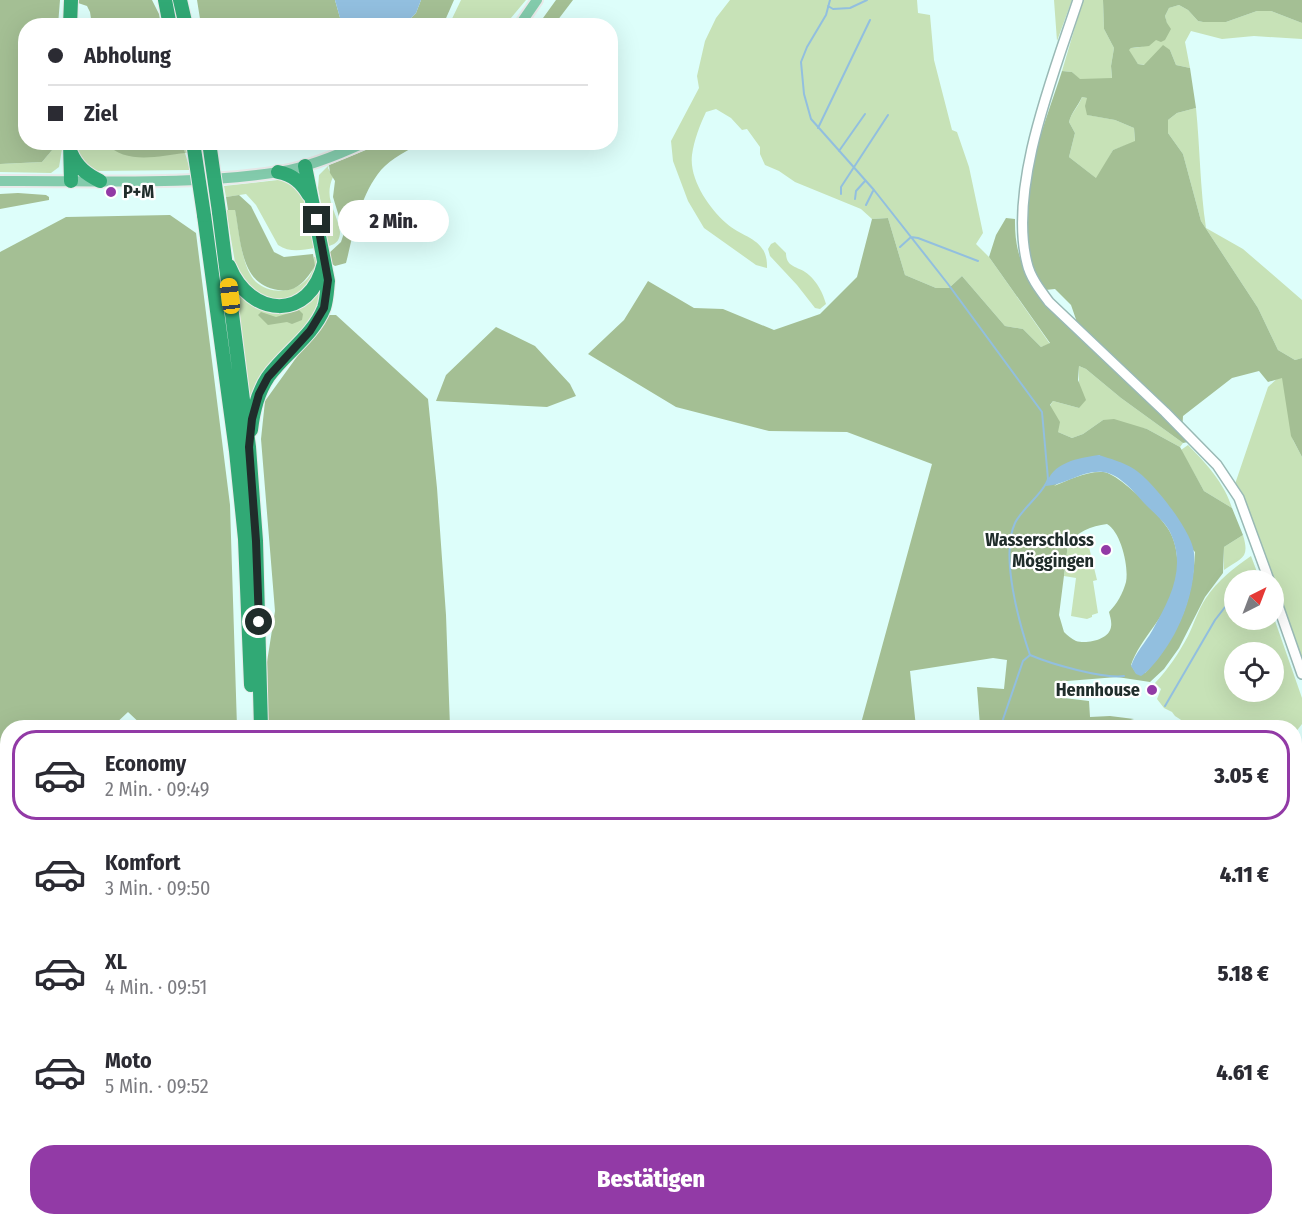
<!DOCTYPE html>
<html lang="de">
<meta charset="utf-8">
<style>
:root{--surface:#fff;--page:#f7f7f7;--text:#2b2b33;--muted:#7c7c81;--line:#e1e1e2;--accent:#923aa6}
body{margin:0;font-family:"Fira Sans Condensed",sans-serif;background:var(--page);color:var(--text);height:100vh;display:flex;flex-direction:column;font-size:22px;white-space:nowrap}
*{box-sizing:border-box;margin:0}
p{font-size:20px;color:var(--muted)}
.icon{flex:none;width:33px;height:33px;fill:none;stroke:currentColor;stroke-width:2;stroke-linecap:round;stroke-linejoin:round}
.map{position:relative;flex:1;overflow:hidden}
.drawer{position:absolute;left:0px;top:720px;width:1302px;height:506px;display:flex;flex-direction:column;background:var(--surface);border-radius:24px 24px 0 0;box-shadow:0 6px 24px #0002}
.drawer>*{flex:none}
.top-card{position:absolute;left:18px;top:18px;width:600px;height:132px;border-radius:24px;box-shadow:0 6px 24px #0002;display:grid;align-content:center;height:132px;padding:0 30px;background:var(--surface)}
.needle{width:39px;rotate:42deg}
.fabs{position:absolute;left:1224px;top:570px;display:grid;gap:12px}
.fabs a{display:grid;place-items:center;width:60px;height:60px;border-radius:50%;background:var(--surface);box-shadow:0 6px 24px #0002;font-size:30px}
.end{position:absolute;width:27px;height:27px;margin:-14px;border:8px solid #202d2b;background:#fff;box-shadow:0 0 0 3px #fff}
.from{border-radius:50%}
.bubble{position:absolute;height:42px;border-radius:21px;background:var(--surface);box-shadow:0 6px 24px #0002;font-size:20px;font-weight:800;line-height:42px;text-align:center}
.car{position:absolute;width:18px;height:36px;margin:-18px -9px;border-radius:8px;box-shadow:0 0 4px 2px #0007;background:linear-gradient(#f5c518 24%,#345 0 40%,#f5c518 0 76%,#345 0 86%,#f5c518 0)}
.top-card b{display:flex;align-items:center;gap:21px;height:57px;font-size:22px}
.top-card b+b{border-top:2px solid var(--line)}
.top-card i{width:15px;height:15px;background:var(--text)}
ul{padding:10px 0 0;list-style:none}
li{display:flex;align-items:center;gap:18px;height:90px;margin:0 12px 9px;padding:0 18px;border:3px solid transparent;border-radius:24px}
li div{flex:1}
li b{display:block;font-size:22px}
li em{font-style:normal;font-weight:800}
li.selected{border-color:var(--accent)}
li>.icon{width:54px;height:54px;stroke-width:1.5}
.primary-button{display:flex;gap:12px;margin-top:auto;padding:12px 30px}
.primary-button a{flex:1;height:69px;border-radius:24px;background:var(--accent);color:#fff;font-size:24px;font-weight:800;line-height:69px;text-align:center}
.map>svg:first-child{display:block}
</style>
<div class="map">
<svg width="1302" height="1225" viewBox="0 0 1302 1225">
<rect width="100%" height="100%" fill="#ddfefa"/>
<!-- green -->
<path fill="#c7e2b7" fill-rule="evenodd" d="M461,0h65l-21,25h-56z
M730,0h187l1,13 12,2 4,45 18,70 5,2 12,35 14,66 -7,11 13,13 61,87 -9,3 -18,-18 -18,-3 -43,-50 -13,12h-13l-31,-13 -17,-57 -16,1 -11,-10 -66,-27 -16,-11 -14,-6 -5,-11v-7l-13,-18 -5,1 -11,-12 -15,-9 -10,3c-6,13 -12,28 -14,43 -3,24 17,53 34,68 18,16 42,15 41,45l-11,-3 -52,-37 -16,-27 -15,-40 -2,-20 28,-53 -2,-12 8,-35 11,-23z
M1054,0h18l-15,41z
M1083,0h20l1,29 10,19 -3,18 1,13h-33l-7,-7 -10,-1z
M1179,5l9,5 10,11 5,1h23l31,-11h14l31,12v16l-48,-3 -32,3 -31,-8 -6,11 5,26 -14,-3 -6,-15 -25,15 -7,-1 -10,-14 3,-2c18,0 26,-10 36,-24l-2,-8 4,-8z
M1082,97l5,1 1,17 27,5 19,8 1,14 -22,8 -16,29 -28,-22 6,-24 -6,-11c2,-9 10,-16 13,-25z
M1196,108c4,40 4,80 10,120l37,21 59,51v58l-7,2 -17,-10 -20,-42 -57,-87 -18,-67 -15,-21v-13l9,-7z
M52,143h11l-4,24 -8,6 -51,-1v-8l42,-2 11,-13z
M75,143h31l3,4 76,6 -2,-10h2l2,10h-2l5,17 -94,1 -15,-7z
M329,165l-1,3 5,9c-10,22 4,34 7,55 0,7 -3,12 -11,14l-4,-5 2,-7 -9,-46 1,-13z
M278,180c32,1 32,43 37,68 -13,2 -25,5 -37,-3l-22,-40 -10,-11 -20,3 -2,-11z
M235,209c4,19 6,59 21,73 21,19 61,5 58,-25l3,-1 2,7 -13,28 -28,12 -27,-11 -15,-24 -10,-58z
M775,242l11,11c0,16 14,13 23,22 8,7 14,18 17,29l-6,5 -5,-1 -18,-23 -27,-29 -2,-7 3,-5z
M324,278l-8,37 -66,87 -15,-115 43,23z
M1079,366l7,3 35,29 62,45 -3,4 -33,-18 -44,-9 -20,14 -11,4 -14,-6 -8,-26 3,-5 26,7z
M1282,374l11,66 9,17v204l-28,-73v-8h-3l-37,-93 34,-100z
M1188,445c18,18 37,39 44,63l-28,-17 -23,-41z
M1243,535c7,24 -1,22 -19,35v-23z
M1088,543l9,37 -4,1 5,32 -6,2v2l-5,2 -16,-3 5,-38 -12,-2 4,-32z
M1251,556l9,24h-26v40h40v-2l28,80v26l-7,9 -1,-5 -102,-1 -17,-11 -3,-4 -8,-4 -7,-9 4,-10 -6,-6c13,-14 24,-30 33,-47 6,-12 10,-26 18,-38 12,-18 28,-30 45,-42zM1274,652v40h-40v-40z
M7,833v84l-7,8v-84z
M1295,1187l7,8v30h-282l-6,-7h280z
M692,1218h117l11,7h-127z
M860,1218h149l6,7h-160z"/>
<!-- forest -->
<path fill="#a4bf94" fill-rule="evenodd" d="M0,0h60l-2,25 -32,1v116l26,1 1,6 -11,13 -42,2z
M76,0h76l7,14 2,11h-69l-2,-13 -3,-6 -12,-4z
M197,0h138l7,25h-141z
M421,0h33l-11,25 -40,1 13,-13z
M556,0h17l-19,25h-16z
M1103,0h199v23l-31,-12h-14l-31,11h-23l-5,-1 -10,-11 -9,-5 -10,3 -4,8 2,7 4,6 -6,11 -4,2 -5,-2 -7,6 -18,2 -2,2 9,14 6,1 19,-20 7,5 6,15 14,3 6,40 -19,5 -9,7v13l15,21 18,67 57,87 20,42 17,10 7,-2v99l-11,-21 -9,-58 -14,4 -9,-11 -27,7 -49,38 -1,16 6,10 -5,1 -62,-45 -35,-29 -7,-3 -1,14 8,20 -7,8 -26,-7 -3,4 10,17 -2,10 14,6 11,-4 20,-14 11,-1 33,10 33,18 24,44 28,17 11,27 -19,12 -1,26 -18,24 -26,51 -15,21 -14,13 -33,-5 -62,5 1,15 33,4 1,16 20,-1 24,3 -28,8h-133l7,-1 -3,-39 27,2 3,-29 -14,-2 -83,13 6,56h-56l72,-263 -85,-32 -78,-1 -93,-24 -88,-53 36,-34 24,-39 46,27 29,1 51,21 46,-16 37,-37 15,-58 16,-1 17,57 31,13h13l13,-12 43,50 18,3 18,18 9,-4 -61,-86 7,-22 10,-17 9,1c-1,57 26,73 64,109l-8,-23 -16,-16 -10,1c-43,-68 -5,-150 17,-219l10,1 8,7 32,-1 -1,-12 3,-18 -10,-19zM1082,97l5,1 -2,8 2,9 28,5 19,8 1,13 -22,9 -17,28 -27,-21 6,-24 -6,-11c2,-9 9,-16 13,-25zM1099,455l96,97c-2,38 -10,68 -32,98 -6,8 -11,16 -18,23h-9l-5,-8c9,-26 34,-47 43,-75 5,-19 5,-41 -4,-58 -8,-15 -51,-59 -67,-60 -17,-1 -34,8 -49,14zM1107,524c14,8 22,43 19,58 -3,11 -9,22 -17,30 1,4 3,10 2,15 -2,13 -24,17 -35,14 -4,-2 -9,-6 -12,-9l-5,-17 9,-71c9,-12 23,-18 39,-20z
M106,143h77l2,10c-26,3 -60,12 -79,-10z
M383,143l7,7 10,-7h20c-13,8 -28,15 -39,27 -21,25 -27,62 -35,93l-11,3 -6,-4 -1,-8 13,-12 3,-9 -11,-36 2,-16 -5,-8 -1,-8z
M18,193l28,2 3,2v3l-49,9v-15z
M239,195l12,11 23,46 10,5 29,-3 2,12c-9,14 -18,27 -37,24 -38,-5 -37,-50 -43,-80h-7l-2,-13z
M170,215l26,18 34,272 7,222h-93l-16,-15 -16,15 -104,1 -1,105 -7,8v-589l66,-35z
M299,310l4,4 -1,6 -10,4 -5,-2 -19,3 -10,-10 3,-3 15,5z
M327,315h9l92,84 9,89 9,127 4,112h-182l-1,-65 8,-51 -14,-172 4,-38z
M496,327l39,19 35,38 6,12 -29,11 -111,-6 10,-26z
M7,917v81l-7,4v-77z
M7,1141l1,77h228v7h-236v-83z
M547,1218h146v7h-143z"/>
<!-- water -->
<path fill="#92bfdf" d="M335,0h86l-5,13 -13,13 -61,-1z
M1099,455c12,4 24,7 35,14 18,11 59,63 60,84 2,25 -6,54 -17,76 -6,13 -24,40 -36,47l-5,-2 -5,-8c5,-14 14,-23 21,-35 18,-32 35,-63 18,-99 -5,-10 -16,-19 -24,-27 -11,-12 -26,-31 -43,-33 -21,-2 -37,13 -57,14 5,-24 33,-28 53,-31z"/>
<g fill="none" stroke-linecap="round" stroke-linejoin="round">
<!-- stream -->
<path stroke="#92bfdf" stroke-width="2" d="M830,0l-4,15 -19,32 -6,15 3,32 7,25 63,71 74,94 94,128 6,67c-4,14 -25,28 -33,44 -15,32 4,100 15,132
M828,6l5,3 17,-1 17,-8
M818,128l52,-108
M839,151l26,-37
M841,194v-7l47,-72
M855,199l1,-8 9,-10
M866,205l7,-14
M900,247l11,-10 7,1 60,23
M1165,706l50,-86 14,-18
M1000,728l23,-67 7,-6c21,9 73,24 94,21
M1056,728l27,-6
M929,1218l3,7
M1017,1218l5,7
M1027,1225l14,-7
M1077,1225l12,-7
M1118,1225l6,-4
M1207,1225l7,-7"/>
<!-- minor casing -->
<g stroke="#99b9b5" stroke-width="12">
<path id="minor" d="M1078,0c-24,73 -70,187 -51,263 3,14 13,27 22,39l116,110 52,53 22,33 30,82
M1274,594l28,80
M1294,792l8,-6
M1294,818l8,8
M1301,944h1
M1294,1003l8,-1
M1294,1043l8,-1
M0,1131l8,-1
M1294,1133l8,13"/>
</g>
<!-- major casing -->
<g stroke="#e9eaea" stroke-width="14">
<path id="major" d="M519,26l18,-26
M0,181c91,-1 189,5 279,-9 30,-5 59,-17 87,-30"/>
</g>
<!-- highway casing -->
<g stroke="#e9eaea" stroke-width="16">
<path id="highway" d="M165,0l5,26
M180,0l6,26
M70,26l1,-26
M70,142l1,39
M71,153c6,14 15,21 29,28
M278,172c15,3 23,10 31,23
M219,212l30,235 7,94 5,187
M204,215l32,236 9,88 6,146
M229,266c21,52 81,56 95,-3
M251,430c2,-18 7,-38 17,-53 17,-24 45,-41 56,-69 3,-9 3,-18 4,-27l-23,-115
M251,1218v7
M260,1225v-7"/>
</g>
<!-- minor -->
<use href="#minor" stroke="#fff" stroke-width="9"/>
<!-- major -->
<use href="#major" stroke="#83cbac" stroke-width="10"/>
<!-- highway -->
<use href="#highway" stroke="#31a975" stroke-width="14"/>
<!-- highway-bridge casing -->
<g stroke="#e9eaea" stroke-width="16" stroke-linecap="butt">
<path id="highway-bridge" d="M193,142l11,73
M209,142l10,70"/>
</g>
<!-- highway-bridge -->
<use href="#highway-bridge" stroke="#31a975" stroke-width="14"/>
</g>
<g fill="none" stroke-linecap="round" stroke-linejoin="round">
<!-- route -->
<path stroke="#202d2b" stroke-width="8" d="M259,622l-3,-81 -7,-94 3,-28 7,-25 9,-17 42,-46 14,-23 4,-28 -11,-60"/>
</g>
<!-- markers -->
<g fill="#923aa6" stroke="#fff" stroke-width="2">
<circle cx="111" cy="192" r="6"/>
<circle cx="1106" cy="550" r="6"/>
<circle cx="1152" cy="690" r="6"/>
</g>
<g text-anchor="middle" dominant-baseline="central" stroke-width="4.5" stroke-linejoin="round" paint-order="stroke">
<!-- poi labels -->
<g font-size="18" font-weight="bold" fill="#202d2b" stroke="#fff" text-anchor="end">
<text x="123" y="192" text-anchor="start">P+M</text>
<text x="1094" y="540">Wasserschloss<tspan x="1094" dy="21">Möggingen</tspan></text>
<text x="1140" y="690">Hennhouse</text>
</g>
</g>
</svg>
<div class="fabs">
<a><svg class="needle" viewBox="-14 -14 28 28"><path d="M0-13l5 13h-10z" fill="#e53935"/><path d="M0 13l5-13h-10z" fill="#7c7c81"/></svg></a>
<a><svg class="icon" aria-label="locate" viewBox="0 0 24 24"><circle cx="12" cy="12" r="6"/><path d="M12 2v4M12 18v4M2 12h4M18 12h4"/></svg></a>
</div>
<i class="end from" style="left:259px;top:622px"></i>
<i class="end" style="left:317px;top:220px"></i>
<div class="bubble" style="left:338px;top:200px;width:111px">2 Min.</div>
<i class="car" style="left:230px;top:296px;rotate:353deg"></i>
<div class="top-card">
<b><i class="from"></i>Abholung</b>
<b><i></i>Ziel</b>
</div>
<section class="drawer">
<ul>
<li class="selected"><svg class="icon" aria-label="car" viewBox="0 0 24 24"><path d="M5 17H2v-5l4-1 3-4h7l3 4 3 1v5h-3M9 17h6M6 11h13"/><circle cx="7" cy="17" r="2"/><circle cx="17" cy="17" r="2"/></svg><div><b>Economy</b><p>2 Min. · 09:49</p></div><em>3.05 €</em></li>
<li><svg class="icon" aria-label="car" viewBox="0 0 24 24"><path d="M5 17H2v-5l4-1 3-4h7l3 4 3 1v5h-3M9 17h6M6 11h13"/><circle cx="7" cy="17" r="2"/><circle cx="17" cy="17" r="2"/></svg><div><b>Komfort</b><p>3 Min. · 09:50</p></div><em>4.11 €</em></li>
<li><svg class="icon" aria-label="car" viewBox="0 0 24 24"><path d="M5 17H2v-5l4-1 3-4h7l3 4 3 1v5h-3M9 17h6M6 11h13"/><circle cx="7" cy="17" r="2"/><circle cx="17" cy="17" r="2"/></svg><div><b>XL</b><p>4 Min. · 09:51</p></div><em>5.18 €</em></li>
<li><svg class="icon" aria-label="car" viewBox="0 0 24 24"><path d="M5 17H2v-5l4-1 3-4h7l3 4 3 1v5h-3M9 17h6M6 11h13"/><circle cx="7" cy="17" r="2"/><circle cx="17" cy="17" r="2"/></svg><div><b>Moto</b><p>5 Min. · 09:52</p></div><em>4.61 €</em></li>
</ul>
<div class="primary-button"><a>Bestätigen</a></div>
</section>
</div>
